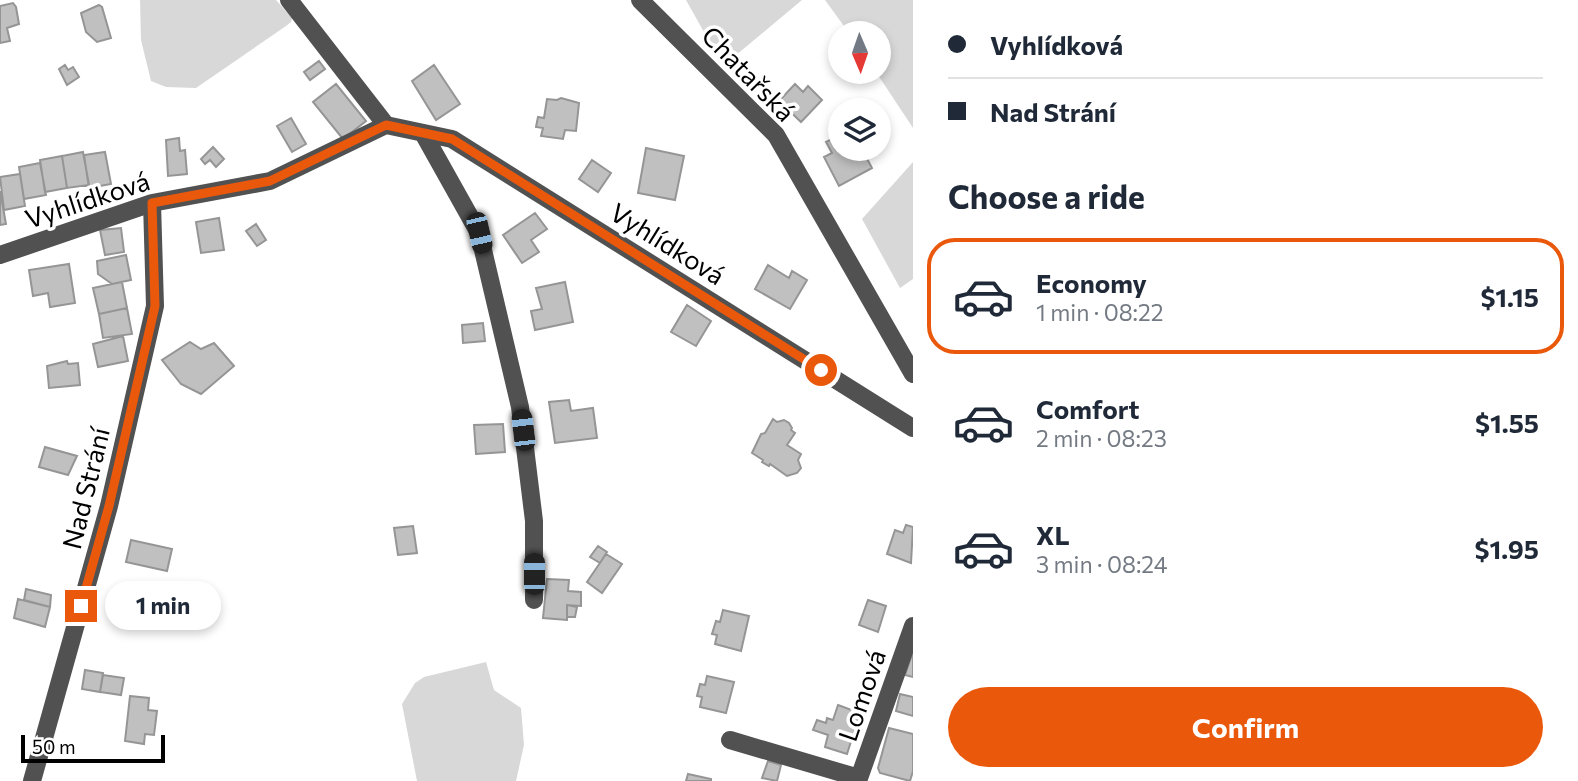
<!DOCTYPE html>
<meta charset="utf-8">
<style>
:root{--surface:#fff;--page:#f2f2f3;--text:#1f2937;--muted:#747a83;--line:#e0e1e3;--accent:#ea580c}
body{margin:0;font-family:Commissioner,sans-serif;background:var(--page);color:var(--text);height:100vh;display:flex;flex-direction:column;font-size:26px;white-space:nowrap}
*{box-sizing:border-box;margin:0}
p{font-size:23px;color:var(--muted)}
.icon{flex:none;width:38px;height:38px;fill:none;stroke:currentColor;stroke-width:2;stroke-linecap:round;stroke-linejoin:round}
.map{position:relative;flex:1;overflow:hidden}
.side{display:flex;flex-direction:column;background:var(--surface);width:665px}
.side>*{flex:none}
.hud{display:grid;align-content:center;height:154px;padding:0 35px;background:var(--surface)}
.needle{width:46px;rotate:178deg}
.tools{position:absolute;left:828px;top:21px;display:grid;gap:14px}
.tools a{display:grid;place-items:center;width:63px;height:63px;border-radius:50%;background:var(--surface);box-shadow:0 4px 10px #0003;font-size:35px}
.scale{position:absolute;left:21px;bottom:18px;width:144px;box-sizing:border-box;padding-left:7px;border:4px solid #000;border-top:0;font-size:19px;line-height:24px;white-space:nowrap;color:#000;-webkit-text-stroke:5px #fff;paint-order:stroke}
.end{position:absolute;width:32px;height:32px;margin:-16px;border:9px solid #ea580c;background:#fff;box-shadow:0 0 0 4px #fff}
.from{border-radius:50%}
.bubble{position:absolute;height:49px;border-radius:24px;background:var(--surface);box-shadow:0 4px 10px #0003;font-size:23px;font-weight:700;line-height:49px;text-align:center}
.car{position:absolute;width:21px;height:42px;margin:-21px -10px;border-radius:9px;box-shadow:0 0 5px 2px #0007;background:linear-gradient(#222 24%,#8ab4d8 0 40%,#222 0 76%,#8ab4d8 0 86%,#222 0)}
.hud b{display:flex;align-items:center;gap:24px;height:66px;font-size:26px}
.hud b+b{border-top:2px solid var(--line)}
.hud i{width:18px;height:18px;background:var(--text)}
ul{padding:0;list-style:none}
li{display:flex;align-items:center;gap:21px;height:116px;margin:0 14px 10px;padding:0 21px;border:4px solid transparent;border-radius:28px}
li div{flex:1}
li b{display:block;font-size:26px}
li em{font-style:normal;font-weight:700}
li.current{border-color:var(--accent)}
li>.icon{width:63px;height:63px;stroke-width:1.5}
h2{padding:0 35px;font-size:32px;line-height:84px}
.action{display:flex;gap:14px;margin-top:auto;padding:14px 35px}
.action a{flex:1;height:80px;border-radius:42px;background:var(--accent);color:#fff;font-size:28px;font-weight:700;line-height:80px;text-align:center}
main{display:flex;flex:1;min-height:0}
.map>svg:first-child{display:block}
</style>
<main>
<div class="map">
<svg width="913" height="781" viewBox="0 0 913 781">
<rect width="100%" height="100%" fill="#fff"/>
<!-- green -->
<path fill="#d8d8d8" d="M140,0h136l16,18 -1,4 -5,4 -90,62 -30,-1 -15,-6 -10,-41z
M686,0h116l-79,66z
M825,0h88v128l-37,-56h2v-39h-29z
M913,162v117l-13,9 -38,-69z
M486,662l8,28 27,18 3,37 -8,36h-99l-15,-77 13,-21 9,-6z"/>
<!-- building -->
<path fill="#c0c0c0" stroke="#959595" stroke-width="2" d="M13,3l3,4 3,17 -12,4 3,13 -10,2v-37z
M99,5l3,2 9,31 -14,4 -11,-10 -5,-19z
M319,61l6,8 -15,11 -6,-8z
M65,65l3,5 5,-3 6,10 -12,8 -8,-16z
M434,65l26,39 -24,16 -24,-39z
M336,84l30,37 -23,18 -30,-37z
M795,84l8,8 5,-6 14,14 -21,22 -22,-21z
M561,98l18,5 -3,28 -11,-1 -2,9 -22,-3 2,-8 -7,-1 2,-10 6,1 3,-19 10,1z
M291,118l15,26 -14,8 -15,-26z
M840,135v14h22l10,19 -33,18 -15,-29 8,-4 -6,-11z
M179,138l1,13 5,-1 2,24 -19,2 -2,-36z
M213,147l11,12 -8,8 -6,-7 -5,4 -4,-5z
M646,148l38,8 -9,44 -37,-7z
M83,152l6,33 -22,3 -5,-32z
M105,152l6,32 -22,4 -5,-33z
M62,156l5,32 -22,4 -5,-32z
M592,160l19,13 -13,19 -19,-13z
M40,163l6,32 -22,4 -5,-32z
M20,174l5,32 -21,4 -4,-33z
M0,191l6,33 -6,1z
M535,213l12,16 -16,11 8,12 -17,11 -19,-28z
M219,218l5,32 -23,3 -5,-31z
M256,224l10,16 -9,6 -11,-15z
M121,228l3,24 -19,3 -5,-25z
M126,255l5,25 -19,4 -14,-10 -1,-13z
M69,264l6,39 -25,4 -2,-14 -15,3 -4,-26z
M768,265l21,13 3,-7 15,9 -17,29 -35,-20z
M122,282l5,26 -28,6 -6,-26z
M565,282l8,40 -38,8 -4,-19 11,-2 -6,-21z
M687,305l24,16 -15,25 -25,-14z
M127,308l5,26 -29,4 -4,-24z
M483,323l2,18 -22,2 -1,-18z
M123,336l5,25 -30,6 -5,-23z
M190,342l11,7 13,-6 20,23 -33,28 -20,-10 -19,-24z
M67,361l1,3 10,-1 2,22 -31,3 -2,-22z
M569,400l2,11 22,-3 4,30 -42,5 -6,-41z
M773,419l4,3 7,-2 5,3 3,5 -1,2 4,3 -8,12 14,9 -3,6 3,8 -4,5 -10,3 -17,-12 -1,2 -7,-4 1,-2 -11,-7 9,-19 4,-1z
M503,424l2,28 -29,2 -2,-29z
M45,447l32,9 -9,19 -29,-8z
M906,525l7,2 -2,36 -24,-9 8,-24 8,3z
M413,526l4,27 -19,2 -4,-27z
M131,540l41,9 -5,22 -41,-9z
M598,546l9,6 -7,11 -10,-6z
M606,554l16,10 -20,29 -15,-11z
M547,579l22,1 -1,11 13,1v14l-14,-1v15l-24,-2z
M26,589l25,6 -1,12 -26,-7z
M18,599l32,8 -5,20 -31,-9z
M868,600l18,6 -8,26 -19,-7z
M567,605l10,2 -2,10h-8z
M723,610l26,6 -8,35 -26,-7 2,-9 -5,-1 4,-13 4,1z
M913,651v26l-8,-2z
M85,670l18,3 -3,19 -18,-3z
M103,675l21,3 -3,17 -21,-3z
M707,676l27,6 -8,31 -26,-6 2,-10 -5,-1 3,-12 5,1z
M900,694l13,3v19l-17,-5z
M130,696l19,2 -1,12 9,1 -3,24 -9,-1 -1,10 -19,-3z
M838,705l22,8 -13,41 -22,-7 3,-12 -15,-5 4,-10 9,3 1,-5 6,2z
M889,728l24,6v37l-3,10 -30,-8 -2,-5z
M768,761l13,4 -4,16 -15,-3z
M688,774l23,5v2h-25z"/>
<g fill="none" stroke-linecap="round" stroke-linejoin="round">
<!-- minor -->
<path stroke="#515151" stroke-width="18" d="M289,0l97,125
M640,0l136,135 137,239
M423,133l56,100 41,174 14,114v79
M0,255l152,-52 118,-22 116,-56 66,14 461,289
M730,740l129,38
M32,781l77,-275 46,-200 -3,-103
M858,781l55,-155"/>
</g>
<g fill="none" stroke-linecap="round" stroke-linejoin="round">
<!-- route -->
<path stroke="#ea580c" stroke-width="9" d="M81,606l28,-100 46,-200 -3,-103 118,-22 116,-56 66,14 369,231"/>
</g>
<g text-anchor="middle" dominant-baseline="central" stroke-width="7" stroke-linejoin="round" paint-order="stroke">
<!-- street labels -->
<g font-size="26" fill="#000" stroke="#fff">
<text transform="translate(749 73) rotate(46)">Chatařská</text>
<text transform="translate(87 199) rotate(-18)">Vyhlídková</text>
<text transform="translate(668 243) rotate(32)">Vyhlídková</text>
<text transform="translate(85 488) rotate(-76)">Nad Strání</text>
<text transform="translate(861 695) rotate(-71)">Lomová</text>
</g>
</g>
</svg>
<div class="tools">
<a><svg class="needle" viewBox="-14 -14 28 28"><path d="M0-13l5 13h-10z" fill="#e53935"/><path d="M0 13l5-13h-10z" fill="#747a83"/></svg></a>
<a><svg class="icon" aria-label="layers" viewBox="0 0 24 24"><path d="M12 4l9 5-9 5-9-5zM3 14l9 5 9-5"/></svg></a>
</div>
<div class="scale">50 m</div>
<i class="end from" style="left:821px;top:370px"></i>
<i class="end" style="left:81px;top:606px"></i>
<div class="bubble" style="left:105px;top:581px;width:116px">1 min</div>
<i class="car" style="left:479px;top:233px;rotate:167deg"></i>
<i class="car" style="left:523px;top:430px;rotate:353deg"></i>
<i class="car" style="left:534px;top:574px;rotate:0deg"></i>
</div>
<section class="side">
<div class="hud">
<b><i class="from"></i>Vyhlídková</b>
<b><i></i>Nad Strání</b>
</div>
<h2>Choose a ride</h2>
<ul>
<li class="current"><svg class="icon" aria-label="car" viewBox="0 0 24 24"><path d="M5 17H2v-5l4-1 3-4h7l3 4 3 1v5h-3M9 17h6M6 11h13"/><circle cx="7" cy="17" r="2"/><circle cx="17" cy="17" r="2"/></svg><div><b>Economy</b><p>1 min · 08:22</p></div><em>$1.15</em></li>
<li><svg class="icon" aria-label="car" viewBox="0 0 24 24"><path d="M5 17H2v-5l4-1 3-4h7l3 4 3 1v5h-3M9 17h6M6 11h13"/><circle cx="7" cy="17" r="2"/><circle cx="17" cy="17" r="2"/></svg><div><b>Comfort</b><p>2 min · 08:23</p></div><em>$1.55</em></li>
<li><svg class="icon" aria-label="car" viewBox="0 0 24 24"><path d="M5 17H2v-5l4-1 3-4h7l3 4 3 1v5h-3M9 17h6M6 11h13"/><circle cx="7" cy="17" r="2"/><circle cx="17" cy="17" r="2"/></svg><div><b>XL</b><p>3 min · 08:24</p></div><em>$1.95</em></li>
</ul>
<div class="action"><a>Confirm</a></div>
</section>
</main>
